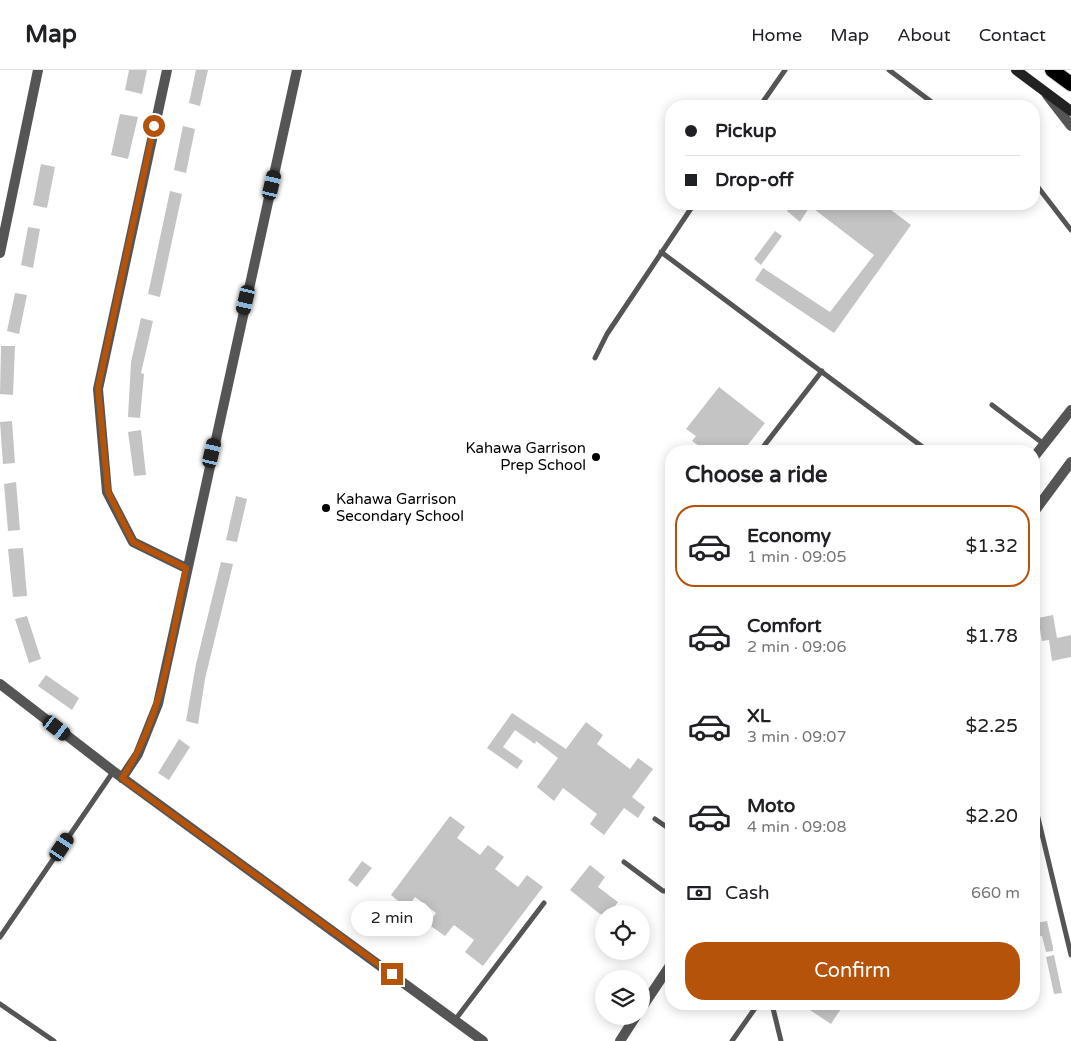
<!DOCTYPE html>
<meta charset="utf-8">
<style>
:root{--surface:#fff;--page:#f2f2f2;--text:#202124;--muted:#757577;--line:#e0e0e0;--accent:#b45309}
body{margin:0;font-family:"Varela Round",sans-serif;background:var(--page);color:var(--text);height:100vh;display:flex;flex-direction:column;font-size:19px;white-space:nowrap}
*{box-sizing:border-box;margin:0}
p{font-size:16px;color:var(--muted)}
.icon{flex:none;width:28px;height:28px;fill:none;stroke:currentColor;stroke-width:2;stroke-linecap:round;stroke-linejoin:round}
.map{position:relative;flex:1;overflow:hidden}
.panel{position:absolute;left:665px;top:375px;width:375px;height:565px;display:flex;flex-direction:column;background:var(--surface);border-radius:20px;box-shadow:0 2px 12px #0003}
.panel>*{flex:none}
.guide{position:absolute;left:665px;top:30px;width:375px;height:110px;border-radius:20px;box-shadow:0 2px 12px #0003;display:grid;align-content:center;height:110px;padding:0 20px;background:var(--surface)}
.controls{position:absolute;left:595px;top:835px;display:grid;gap:10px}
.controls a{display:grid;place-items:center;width:55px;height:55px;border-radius:50%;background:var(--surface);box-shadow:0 2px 12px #0003;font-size:25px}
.end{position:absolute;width:22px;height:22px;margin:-11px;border:6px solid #b45309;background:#fff;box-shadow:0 0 0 2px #fff}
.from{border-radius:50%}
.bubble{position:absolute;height:35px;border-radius:18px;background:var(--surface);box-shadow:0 2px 12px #0003;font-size:16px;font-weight:600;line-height:35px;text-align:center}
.car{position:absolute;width:15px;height:30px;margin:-15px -8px;border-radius:6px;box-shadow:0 0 4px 1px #0007;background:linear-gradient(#222 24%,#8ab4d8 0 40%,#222 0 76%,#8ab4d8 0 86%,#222 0)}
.guide b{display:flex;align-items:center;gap:18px;height:48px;font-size:19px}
.guide b+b{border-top:1px solid var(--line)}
.guide i{width:12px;height:12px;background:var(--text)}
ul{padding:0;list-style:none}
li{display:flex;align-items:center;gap:15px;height:82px;margin:0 10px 8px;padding:0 10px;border:2px solid transparent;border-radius:20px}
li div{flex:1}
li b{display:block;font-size:19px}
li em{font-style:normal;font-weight:600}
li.active{border-color:var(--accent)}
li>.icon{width:45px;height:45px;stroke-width:1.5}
h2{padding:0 20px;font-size:22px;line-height:60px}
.pay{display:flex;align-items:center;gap:12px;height:55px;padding:0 20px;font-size:19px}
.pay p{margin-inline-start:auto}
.button{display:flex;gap:10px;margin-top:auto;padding:10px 20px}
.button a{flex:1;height:58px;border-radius:20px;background:var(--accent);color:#fff;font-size:20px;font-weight:600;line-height:58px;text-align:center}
header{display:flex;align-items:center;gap:30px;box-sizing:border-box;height:70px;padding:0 25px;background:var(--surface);border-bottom:1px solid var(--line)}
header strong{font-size:24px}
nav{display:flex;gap:28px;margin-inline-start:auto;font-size:18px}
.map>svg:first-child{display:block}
</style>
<header>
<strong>Map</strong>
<nav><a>Home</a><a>Map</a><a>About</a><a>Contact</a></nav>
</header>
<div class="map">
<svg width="1071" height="971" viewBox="0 0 1071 971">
<rect width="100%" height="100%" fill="#fff"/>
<!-- building -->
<path fill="#c4c4c4" d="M129,0h18l-5,24 -17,-4z
M196,0h12l-8,36 -11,-3z
M120,44l18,3 -10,42 -17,-4z
M183,56l12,3 -9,44 -12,-3z
M41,94l14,3 -8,41 -14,-3z
M170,121l12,3 -22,103 -12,-3z
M792,134h91l28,21 -77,108 -79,-53 8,-12 67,44 44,-57 -64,-49 -10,16 -13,-11z
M28,157l12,2 -7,39 -12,-3z
M775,161l7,5 -21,29 -7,-6z
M15,223l12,2 -8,39 -12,-3z
M141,248l12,3 -12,52 3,1 -4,44 -12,-1 3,-55z
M1,276h14l-2,49 -13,-1z
M719,317l46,36 -22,28h-37l-14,-10 4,-5 -10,-7z
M12,351l3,42 -12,1 -3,-42z
M141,360l5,45 -12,1 -6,-44z
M16,412l4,48 -12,1 -4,-47z
M236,426l11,3 -10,43 -11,-2z
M23,478l4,48 -14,1 -5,-48z
M221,492l12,2 -28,115 -7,45 -12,-3 10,-57z
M1053,545l4,23 14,-3v22l-19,4 -3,-21 -7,1 -4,-23z
M27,546l14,43 -12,4 -14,-44z
M46,605l33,23 -7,12 -34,-24z
M512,643l54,36 20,-27 17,13 -6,9 33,25 8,-11 15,11 -21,28 13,10 -7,11 -14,-10 -20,27 -14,-11 7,-10 -34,-26 -9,13 -17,-14 21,-29 -22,-17 -1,3 -20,-14 -12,17 20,14 -6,8 -30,-21z
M179,669l11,8 -21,33 -11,-7z
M450,746l15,11 -8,11 23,17 8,-10 16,12 -9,12 23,18 9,-12 16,12 -60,79 -18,-14 9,-12 -20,-15 -9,11 -17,-12 8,-11 -21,-16 -8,11 -16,-13z
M362,791l10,7 -15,19 -9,-7z
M590,795l15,12 -7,10 20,15 -9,12h-9l-30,-24z
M1047,851l6,26v4l-7,1 -4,-16h-3l-3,-13z
M1054,885l8,38 -8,1 -8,-37z
M801,934h43l-13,20z"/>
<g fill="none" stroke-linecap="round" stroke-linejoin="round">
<!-- trunk casing -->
<g stroke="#dbdbdb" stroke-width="16">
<path id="trunk" d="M1052,0l19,14"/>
</g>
<!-- service -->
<path stroke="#555" stroke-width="5" d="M889,0l48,36
M760,36l25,-36
M1034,112l37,48
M661,182l267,199
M595,288l12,-24 87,-130
M992,335l52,39
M760,381l62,-80
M1034,731l37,154
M655,749l16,11
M624,792l39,29h6l2,-3
M0,867l113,-165
M0,934l54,37
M772,934l9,37
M455,950l89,-117
M732,971l26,-37"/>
<!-- minor -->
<path stroke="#555" stroke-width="10" d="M167,0l-69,319 9,103 26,50 53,26
M1047,25l24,31
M0,183l38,-183
M1034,387l37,-47
M1034,442l37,-50
M0,614l113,87 370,270
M122,708l16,-24 20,-50 139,-634
M641,939l30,-45
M620,971l16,-25"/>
<!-- secondary -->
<path stroke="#222" stroke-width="10" d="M1016,0l55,41"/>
<!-- trunk -->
<use href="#trunk" stroke="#000" stroke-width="14"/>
</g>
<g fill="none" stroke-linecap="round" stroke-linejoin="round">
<!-- route -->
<path stroke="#b45309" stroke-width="6" d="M154,56l-56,262 10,104 25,50 53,26c-15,72 -22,148 -64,210l270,196"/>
</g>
<!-- markers -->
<g fill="#000" stroke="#fff" stroke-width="2">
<circle cx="596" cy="387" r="5"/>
<circle cx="326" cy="438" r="5"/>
</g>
<g text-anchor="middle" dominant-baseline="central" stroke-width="5" stroke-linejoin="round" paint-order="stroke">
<!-- poi labels -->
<g font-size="15" fill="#000" stroke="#fff" text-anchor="end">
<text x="586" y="378">Kahawa Garrison<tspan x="586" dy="17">Prep School</tspan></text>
<text x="336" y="429" text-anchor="start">Kahawa Garrison<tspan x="336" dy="17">Secondary School</tspan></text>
</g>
</g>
</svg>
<div class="controls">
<a><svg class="icon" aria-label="locate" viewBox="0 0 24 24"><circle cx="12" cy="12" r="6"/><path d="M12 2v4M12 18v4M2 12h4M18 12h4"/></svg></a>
<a><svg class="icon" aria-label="layers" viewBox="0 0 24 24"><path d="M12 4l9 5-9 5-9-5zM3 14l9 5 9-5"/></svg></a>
</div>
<i class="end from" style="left:154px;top:56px"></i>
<i class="end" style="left:392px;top:904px"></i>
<div class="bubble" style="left:351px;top:831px;width:82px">2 min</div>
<i class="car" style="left:272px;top:115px;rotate:13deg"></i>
<i class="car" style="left:246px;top:230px;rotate:193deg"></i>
<i class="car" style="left:212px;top:383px;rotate:13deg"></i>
<i class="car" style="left:57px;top:658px;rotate:128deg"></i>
<i class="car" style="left:62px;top:777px;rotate:34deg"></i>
<div class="guide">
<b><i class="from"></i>Pickup</b>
<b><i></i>Drop-off</b>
</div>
<section class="panel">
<h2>Choose a ride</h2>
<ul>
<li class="active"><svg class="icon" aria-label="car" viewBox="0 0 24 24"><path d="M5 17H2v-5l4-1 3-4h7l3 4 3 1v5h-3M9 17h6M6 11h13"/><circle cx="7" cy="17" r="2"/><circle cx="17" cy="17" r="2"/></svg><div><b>Economy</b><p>1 min · 09:05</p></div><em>$1.32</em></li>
<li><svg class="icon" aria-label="car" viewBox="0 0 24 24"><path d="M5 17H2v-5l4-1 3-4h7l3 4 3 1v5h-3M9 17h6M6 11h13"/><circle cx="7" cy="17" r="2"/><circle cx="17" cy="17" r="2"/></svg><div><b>Comfort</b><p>2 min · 09:06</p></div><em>$1.78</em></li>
<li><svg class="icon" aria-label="car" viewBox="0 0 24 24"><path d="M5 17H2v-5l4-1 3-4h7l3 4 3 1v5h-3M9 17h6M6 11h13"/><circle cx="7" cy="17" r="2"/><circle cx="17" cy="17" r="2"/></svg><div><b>XL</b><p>3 min · 09:07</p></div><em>$2.25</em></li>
<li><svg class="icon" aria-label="car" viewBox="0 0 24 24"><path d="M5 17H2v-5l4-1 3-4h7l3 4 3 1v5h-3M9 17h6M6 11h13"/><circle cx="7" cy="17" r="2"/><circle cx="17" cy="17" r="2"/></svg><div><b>Moto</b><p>4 min · 09:08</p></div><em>$2.20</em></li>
</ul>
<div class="pay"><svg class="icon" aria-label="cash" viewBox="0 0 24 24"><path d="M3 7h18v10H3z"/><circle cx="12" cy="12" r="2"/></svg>Cash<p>660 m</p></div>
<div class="button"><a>Confirm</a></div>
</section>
</div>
